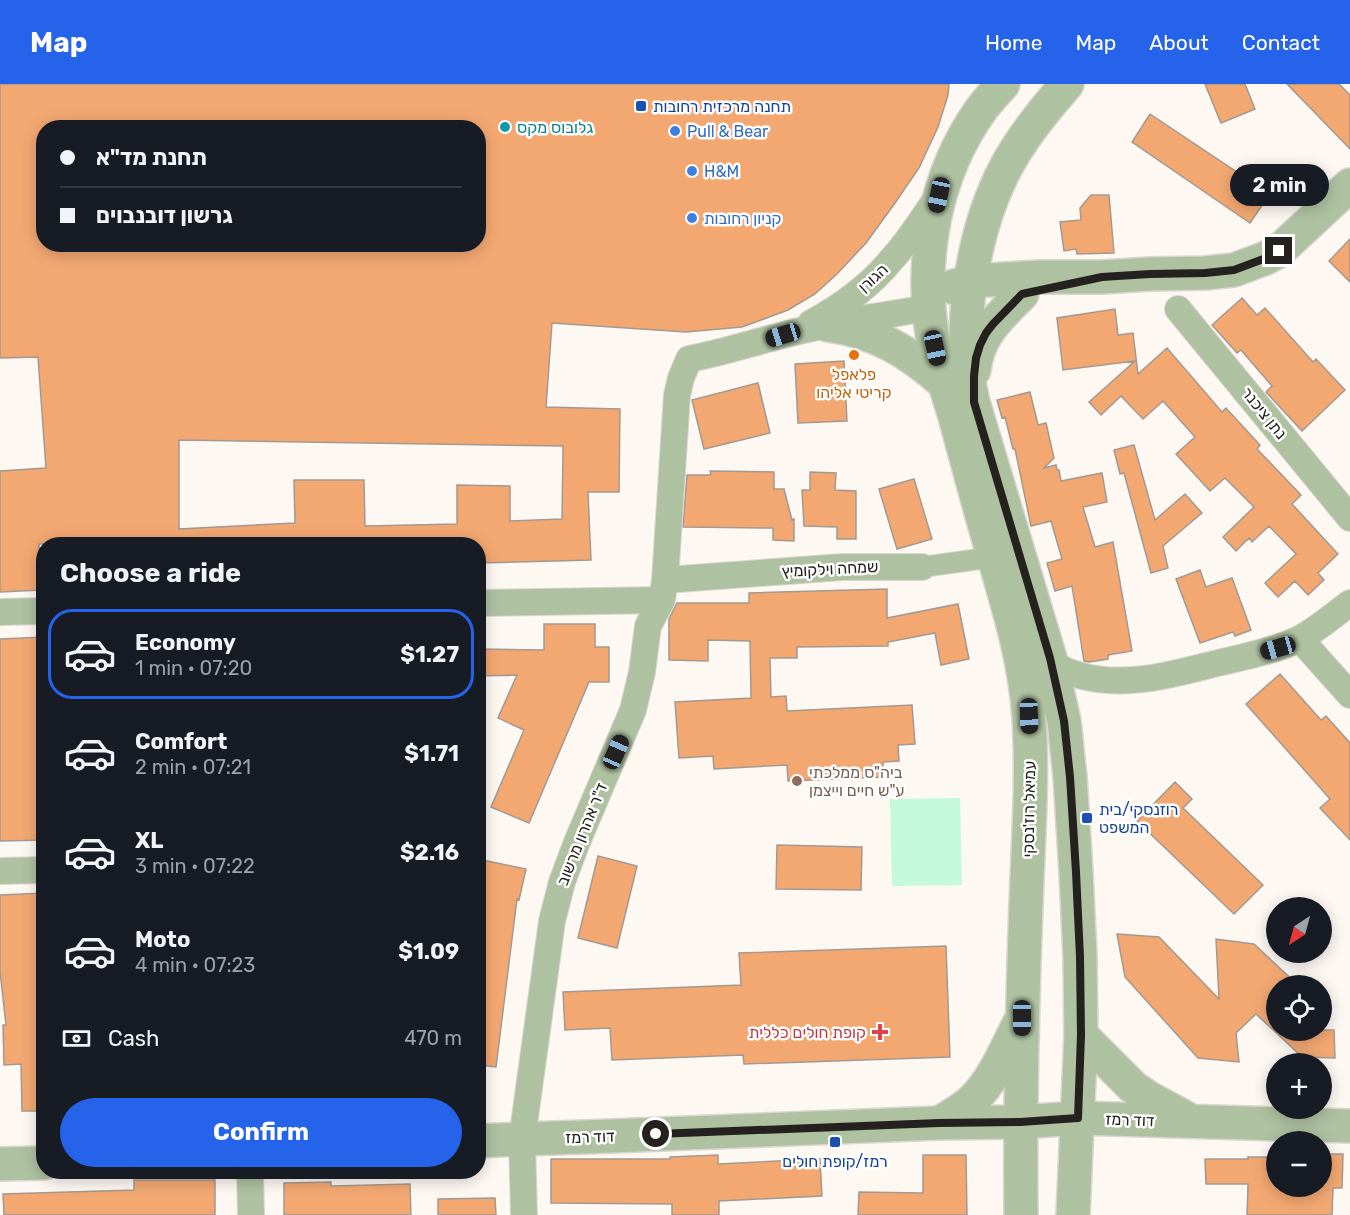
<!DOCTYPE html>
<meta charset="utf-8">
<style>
:root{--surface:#171b24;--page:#242831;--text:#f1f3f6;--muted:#9ea1a6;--line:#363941;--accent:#2563eb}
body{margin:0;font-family:Rubik,Heebo,sans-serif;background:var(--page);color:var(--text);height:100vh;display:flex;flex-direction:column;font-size:22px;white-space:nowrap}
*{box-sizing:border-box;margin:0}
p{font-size:20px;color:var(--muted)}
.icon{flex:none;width:33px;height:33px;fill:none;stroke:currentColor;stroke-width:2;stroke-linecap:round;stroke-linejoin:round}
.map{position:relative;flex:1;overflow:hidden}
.sheet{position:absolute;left:36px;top:453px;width:450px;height:642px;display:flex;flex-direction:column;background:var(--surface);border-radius:24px;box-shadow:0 3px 15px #0003}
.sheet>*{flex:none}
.hud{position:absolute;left:36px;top:36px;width:450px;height:132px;border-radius:24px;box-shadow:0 3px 15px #0003;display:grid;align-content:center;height:132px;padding:0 24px;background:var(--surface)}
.needle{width:39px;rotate:216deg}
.tools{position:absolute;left:1266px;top:813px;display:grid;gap:12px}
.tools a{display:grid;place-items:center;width:66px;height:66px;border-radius:50%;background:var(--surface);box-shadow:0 3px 15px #0003;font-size:30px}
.end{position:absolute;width:27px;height:27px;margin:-14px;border:8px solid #25211e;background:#fff;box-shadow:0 0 0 3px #fff}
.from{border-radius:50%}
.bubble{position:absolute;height:42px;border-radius:21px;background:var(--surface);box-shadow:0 3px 15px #0003;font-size:20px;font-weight:700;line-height:42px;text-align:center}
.car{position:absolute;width:18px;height:36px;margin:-18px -9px;border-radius:8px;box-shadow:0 0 4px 2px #0007;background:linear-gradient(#222 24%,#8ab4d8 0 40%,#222 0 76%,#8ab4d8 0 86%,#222 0)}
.hud b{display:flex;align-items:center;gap:21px;height:57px;font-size:22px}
.hud b+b{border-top:2px solid var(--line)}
.hud i{width:15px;height:15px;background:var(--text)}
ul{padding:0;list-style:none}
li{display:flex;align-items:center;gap:18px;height:90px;margin:0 12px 9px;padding:0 12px;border:3px solid transparent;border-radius:24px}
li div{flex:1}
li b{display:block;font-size:22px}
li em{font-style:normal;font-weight:700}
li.on{border-color:var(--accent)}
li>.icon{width:54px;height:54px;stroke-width:1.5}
h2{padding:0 24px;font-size:27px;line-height:72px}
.pay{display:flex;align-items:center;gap:15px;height:66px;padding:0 24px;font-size:22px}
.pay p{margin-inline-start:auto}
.primary-button{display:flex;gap:12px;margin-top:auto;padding:12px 24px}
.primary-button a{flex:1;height:69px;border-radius:36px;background:var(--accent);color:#fff;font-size:24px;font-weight:700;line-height:69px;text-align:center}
header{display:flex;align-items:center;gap:36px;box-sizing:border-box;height:84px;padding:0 30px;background:var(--accent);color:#fff}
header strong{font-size:28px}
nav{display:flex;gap:33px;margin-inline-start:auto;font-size:21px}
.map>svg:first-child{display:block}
</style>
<header>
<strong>Map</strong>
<nav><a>Home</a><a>Map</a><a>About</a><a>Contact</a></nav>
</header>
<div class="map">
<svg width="1350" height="1131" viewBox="0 0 1350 1131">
<rect width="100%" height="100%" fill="#fef8f3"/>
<!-- green -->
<path fill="#c4f9db" d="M960,714l2,87 -70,1 -2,-87z"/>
<!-- building -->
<path fill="#f3a872" stroke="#a39992" stroke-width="1.5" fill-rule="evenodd" d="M0,0h949l-1,11 -10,32 -19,41 -24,35 -29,40 -29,31 -22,20 -27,16 -46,17 -56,5 -134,-9 -6,84 74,2 -1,83h-31l3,68 -113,3v-19h-439l2,46 -41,2v-121l46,-3 -8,-111 -38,1zM44,44h434v116h-434zM179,356l384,6 -1,73 -52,2v-35l-53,-1v39l-92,2 -1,-46h-70l1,43 -116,6z
M1205,0h40l10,25 -34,14z
M1287,0h52l11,11v54z
M1150,30l93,62 -3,-8 32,23 -22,32 -118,-81z
M1091,111h18l5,58 -37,1 -1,-5 -12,2 -4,-29 21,-2 -1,-12z
M1350,155v43l-21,-21z
M1242,214l15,17 8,-7 48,54 3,-3 29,31 -43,41 -36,-39 6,-6 -31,-36 -4,3 -25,-28z
M1115,225l3,26 15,-2 5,41 29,-26 55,64 4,-4 22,24 12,13 -3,4 44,46 -9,9 46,50 -20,19 6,7 -16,15 -13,-14 -17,16 -13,-14 31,-29 -27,-28 -17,16 -3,-4 -13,13 -13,-14 31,-30 -29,-29 -15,13 -34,-37 19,-17 -32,-36 -20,18 -22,-23 -20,19 -12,-13 46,-41 -72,9 -6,-52z
M844,277l3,60 -49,2 -3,-59z
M758,299l12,50 -66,16 -12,-49z
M1030,308l8,33 8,-2 8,35 -10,10 12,-3 1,5h2l2,11 41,-8 5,29 -24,5 12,40 18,-5 19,109 -24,4v4l-19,3 -5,-1 -12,-75 -17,5 -8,-28 15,-4 -11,-38 -20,5 -16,-77h-2l-8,-32 -3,1 -5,-18z
M1134,361l21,75 30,-26 17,19 -39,33 5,22 -17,5 -27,-100 -4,1 -6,-24z
M710,387l64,1v17h10l8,31 2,-1v22l-21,-1v-12l-90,-1 4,-52h24z
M810,388l26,1 -1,17 21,1v48h-19v-12l-33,-1 -2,-36h8z
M914,395l18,60 -35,10 -18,-60z
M1200,486l6,17 26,-9 19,52 -16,6 -2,-4 -33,11 -24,-64z
M887,505v29l71,-14 11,55 -28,6 -6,-32 -47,9v4l-91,1v11h-27l1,39 15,-1 1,15 125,-6 3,39 -17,1 1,16 -16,1v15l-95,4 -1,-16 -73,4 -1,-13 -34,2 -4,-56 76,-4 -1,-57 -42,-1v21l-39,-1v-41l8,-16h72v-10z
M544,540h51v23h14v35h-20l-60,141 -38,-16 33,-77 -26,-12 19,-43 -39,1v-27l66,1z
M44,553v203l-44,1v-202z
M1280,590l41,46 5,-4 24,27v97l-30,-32 10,-9 -84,-95z
M1175,698l17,17 -9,9 80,77 -29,29 -97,-93z
M777,761l85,2 -1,43 -85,-1z
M598,772l39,10 -20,82 -39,-10z
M478,775l48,10 -7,31 -2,-1 -21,168 -18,-2z
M44,809v218h-22l-1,-47 -17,1 -1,-40h3l-6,-54v-76z
M1117,850l42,3 60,62 -3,-60 38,5 45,42h-23v44h58l1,28 -33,-1 -46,-43 -20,19 3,29 -41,-4 -73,-81z
M946,862l4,111 -206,7 -1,-9 -131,5 -2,-32 -45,2 -2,-38 178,-7 -2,-32z
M1322,1070h21l-1,34h-9l-1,27h-85l1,-31h-42l-1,-25h43v-2h28l-1,29h47z
M718,1071v9l102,-5 2,37 -103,5v14h-47v-11l-121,-1v-44h119v-2z
M923,1071h43l1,60h-109l1,-23 64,1z
M134,1096h81v35h-211l-1,-21 131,-4z
M331,1098v4l79,-2 1,31h-127v-32z
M495,1114l1,17h-58v-16z"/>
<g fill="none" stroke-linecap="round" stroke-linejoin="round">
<!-- pedestrian casing -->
<g stroke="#dbd6d1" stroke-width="22">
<path id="pedestrian" d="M922,483l72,-10"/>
</g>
<!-- minor casing -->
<g stroke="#dbd6d1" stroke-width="28">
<path id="minor" d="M1178,225l172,209
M811,239c29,-15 60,-38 81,-64 17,-18 30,-40 45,-61
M665,496l177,-13h80
M478,519l184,-3
M0,528l44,-1
M1300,555l50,56
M1050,574c11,13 20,15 36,19 44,10 88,-3 132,-14 26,-6 54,-12 79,-23 16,-7 38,-26 53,-37
M0,787l44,-1
M250,1088l1,43
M524,1131l-2,-76 30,-218 10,-39 15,-40 56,-132 9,-38 6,-46 14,-26 3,-20 12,-185 4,-17 8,-19c32,-6 63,-16 94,-24 48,-13 98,-19 146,-27"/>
</g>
<!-- tertiary casing -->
<g stroke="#dbd6d1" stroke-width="36">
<path id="tertiary" d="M1003,0c-8,9 -16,17 -23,27 -45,64 -60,146 -48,223 5,31 17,60 25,90 10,37 20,75 31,113 17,59 37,119 41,181 4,62 -1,125 -3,187 -4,104 -6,207 -5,310
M1067,0c-23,26 -46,54 -62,85 -33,63 -49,164 -32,233l77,256 14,63 6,56 6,95 4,85 1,78 -8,180
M951,203l20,-6 68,-4h63l48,-3 55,-1 29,-3 32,-12 13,-7 71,-66
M828,241c48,7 80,26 116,58
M974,286c4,-35 24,-52 48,-76
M1081,951l52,52 16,11 37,20
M939,1039c12,-7 25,-14 35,-24 21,-21 32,-51 46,-77
M478,1057l44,-2 63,-2 354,-14 81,-1 58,-4 272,8
M0,1080l44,-1"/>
</g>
<!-- pedestrian -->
<use href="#pedestrian" stroke="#aec1a0" stroke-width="20"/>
<!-- minor -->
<use href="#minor" stroke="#aec1a0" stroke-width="26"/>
<!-- tertiary -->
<use href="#tertiary" stroke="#aec1a0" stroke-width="33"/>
</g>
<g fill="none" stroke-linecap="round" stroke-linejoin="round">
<!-- route -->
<path stroke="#25211e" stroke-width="8" d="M656,1050l283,-11 81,-1 58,-4 3,-83 -1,-78 -4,-85 -6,-95 -6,-56 -14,-63 -76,-256v-26l2,-18 4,-13 6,-12 7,-9 29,-30 80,-17 48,-3 55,-1 29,-3 32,-12 13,-7"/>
</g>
<!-- markers -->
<g fill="#1a4fb4" stroke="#fff" stroke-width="2">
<rect x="635" y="16" width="12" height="12" rx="3"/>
<rect x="1081" y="728" width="12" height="12" rx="3"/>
<rect x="829" y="1052" width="12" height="12" rx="3"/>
</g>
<circle fill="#0f9aa8" stroke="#fff" stroke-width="2" cx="505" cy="43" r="6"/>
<g fill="#3f7fe0" stroke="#fff" stroke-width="2">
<circle cx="675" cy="47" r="6"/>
<circle cx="692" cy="87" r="6"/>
<circle cx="692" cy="134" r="6"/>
</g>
<circle fill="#e8710a" stroke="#fff" stroke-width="2" cx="854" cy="271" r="6"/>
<circle fill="#8d6e63" stroke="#fff" stroke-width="2" cx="797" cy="697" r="6"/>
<path fill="#e0444e" stroke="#fff" stroke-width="2" d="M877 939h6v6h6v6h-6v6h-6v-6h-6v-6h6z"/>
<g text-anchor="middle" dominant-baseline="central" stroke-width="5" stroke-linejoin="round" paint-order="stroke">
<!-- transit labels -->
<g font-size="16" fill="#164399" stroke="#fff" text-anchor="start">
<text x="653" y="22">תחנה מרכזית רחובות</text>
<text x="1099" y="725">רוזנסקי/בית<tspan x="1099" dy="18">המשפט</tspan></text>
<text x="835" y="1077" text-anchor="middle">רמז/קופת חולים</text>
</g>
<!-- culture labels -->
<g font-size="16" fill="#0d838f" stroke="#fff" text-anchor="start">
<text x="517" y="43">גלובוס מקס</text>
</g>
<!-- shop labels -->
<g font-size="16" fill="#366cbe" stroke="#fff" text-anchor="start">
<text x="687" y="47">Pull &amp; Bear</text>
<text x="704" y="87">H&amp;M</text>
<text x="704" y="134">קניון רחובות</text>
</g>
<!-- street labels -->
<g font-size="16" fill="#25211e" stroke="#fff">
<text transform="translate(873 194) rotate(-42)">הגורן</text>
<text transform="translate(1264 329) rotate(51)">נתן ציכנר</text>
<text transform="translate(830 485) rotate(-3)">שמחה וילקומיץ</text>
<text transform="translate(1029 725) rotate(-89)">עמיאל רוז'נסקי</text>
<text transform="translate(582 750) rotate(-68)">ד"ר אהרון מרשוב</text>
<text transform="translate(1130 1036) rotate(2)">דוד רמז</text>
<text transform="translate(590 1053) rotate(-2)">דוד רמז</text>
</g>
<!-- food labels -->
<g font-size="16" fill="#c56008" stroke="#fff">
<text x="854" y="290">פלאפל<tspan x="854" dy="18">קריטי אליהו</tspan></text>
</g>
<!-- education labels -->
<g font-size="16" fill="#785e54" stroke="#fff" text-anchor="start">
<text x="809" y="688">ביה"ס ממלכתי<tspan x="809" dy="18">ע"ש חיים וייצמן</tspan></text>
</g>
<!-- health labels -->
<g font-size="16" fill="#be3a42" stroke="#fff" text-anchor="end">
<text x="866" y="948">קופת חולים כללית</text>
</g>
</g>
</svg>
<div class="tools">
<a><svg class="needle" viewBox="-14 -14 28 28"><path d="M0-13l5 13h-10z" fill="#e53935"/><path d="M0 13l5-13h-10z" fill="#9ea1a6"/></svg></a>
<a><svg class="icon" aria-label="locate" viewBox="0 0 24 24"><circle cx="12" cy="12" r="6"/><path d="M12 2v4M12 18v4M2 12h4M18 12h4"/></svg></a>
<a>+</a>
<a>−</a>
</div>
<i class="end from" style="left:656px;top:1050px"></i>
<i class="end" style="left:1279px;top:167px"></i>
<div class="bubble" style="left:1230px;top:80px;width:99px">2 min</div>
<i class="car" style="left:939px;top:111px;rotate:192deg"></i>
<i class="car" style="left:783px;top:251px;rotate:253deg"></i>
<i class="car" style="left:935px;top:264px;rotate:168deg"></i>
<i class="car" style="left:1278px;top:564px;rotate:254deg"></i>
<i class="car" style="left:1029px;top:632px;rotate:178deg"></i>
<i class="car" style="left:616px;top:668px;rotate:24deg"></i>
<i class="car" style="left:1022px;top:934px;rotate:180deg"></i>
<div class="hud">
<b><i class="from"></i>תחנת מד&quot;א</b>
<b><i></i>גרשון דובנבוים</b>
</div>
<section class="sheet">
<h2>Choose a ride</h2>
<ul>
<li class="on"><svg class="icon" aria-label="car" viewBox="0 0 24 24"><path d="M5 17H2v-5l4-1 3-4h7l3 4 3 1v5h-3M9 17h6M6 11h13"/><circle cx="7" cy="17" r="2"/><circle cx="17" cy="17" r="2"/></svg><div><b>Economy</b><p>1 min · 07:20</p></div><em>$1.27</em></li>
<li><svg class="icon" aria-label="car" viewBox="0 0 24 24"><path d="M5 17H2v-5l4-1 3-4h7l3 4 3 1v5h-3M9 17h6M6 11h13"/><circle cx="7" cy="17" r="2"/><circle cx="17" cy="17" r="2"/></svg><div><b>Comfort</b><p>2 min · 07:21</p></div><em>$1.71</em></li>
<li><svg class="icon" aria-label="car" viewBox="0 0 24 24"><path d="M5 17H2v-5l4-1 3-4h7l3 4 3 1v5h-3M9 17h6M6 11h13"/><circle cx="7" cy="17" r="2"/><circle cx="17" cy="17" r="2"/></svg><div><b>XL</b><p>3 min · 07:22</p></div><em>$2.16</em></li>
<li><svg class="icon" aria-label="car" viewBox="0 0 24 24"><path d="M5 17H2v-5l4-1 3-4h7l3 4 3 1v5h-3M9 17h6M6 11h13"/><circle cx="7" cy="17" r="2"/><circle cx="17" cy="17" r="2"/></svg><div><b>Moto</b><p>4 min · 07:23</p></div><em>$1.09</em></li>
</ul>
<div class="pay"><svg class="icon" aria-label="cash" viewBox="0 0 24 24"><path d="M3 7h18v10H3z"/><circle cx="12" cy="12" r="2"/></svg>Cash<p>470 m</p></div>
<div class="primary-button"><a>Confirm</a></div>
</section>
</div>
